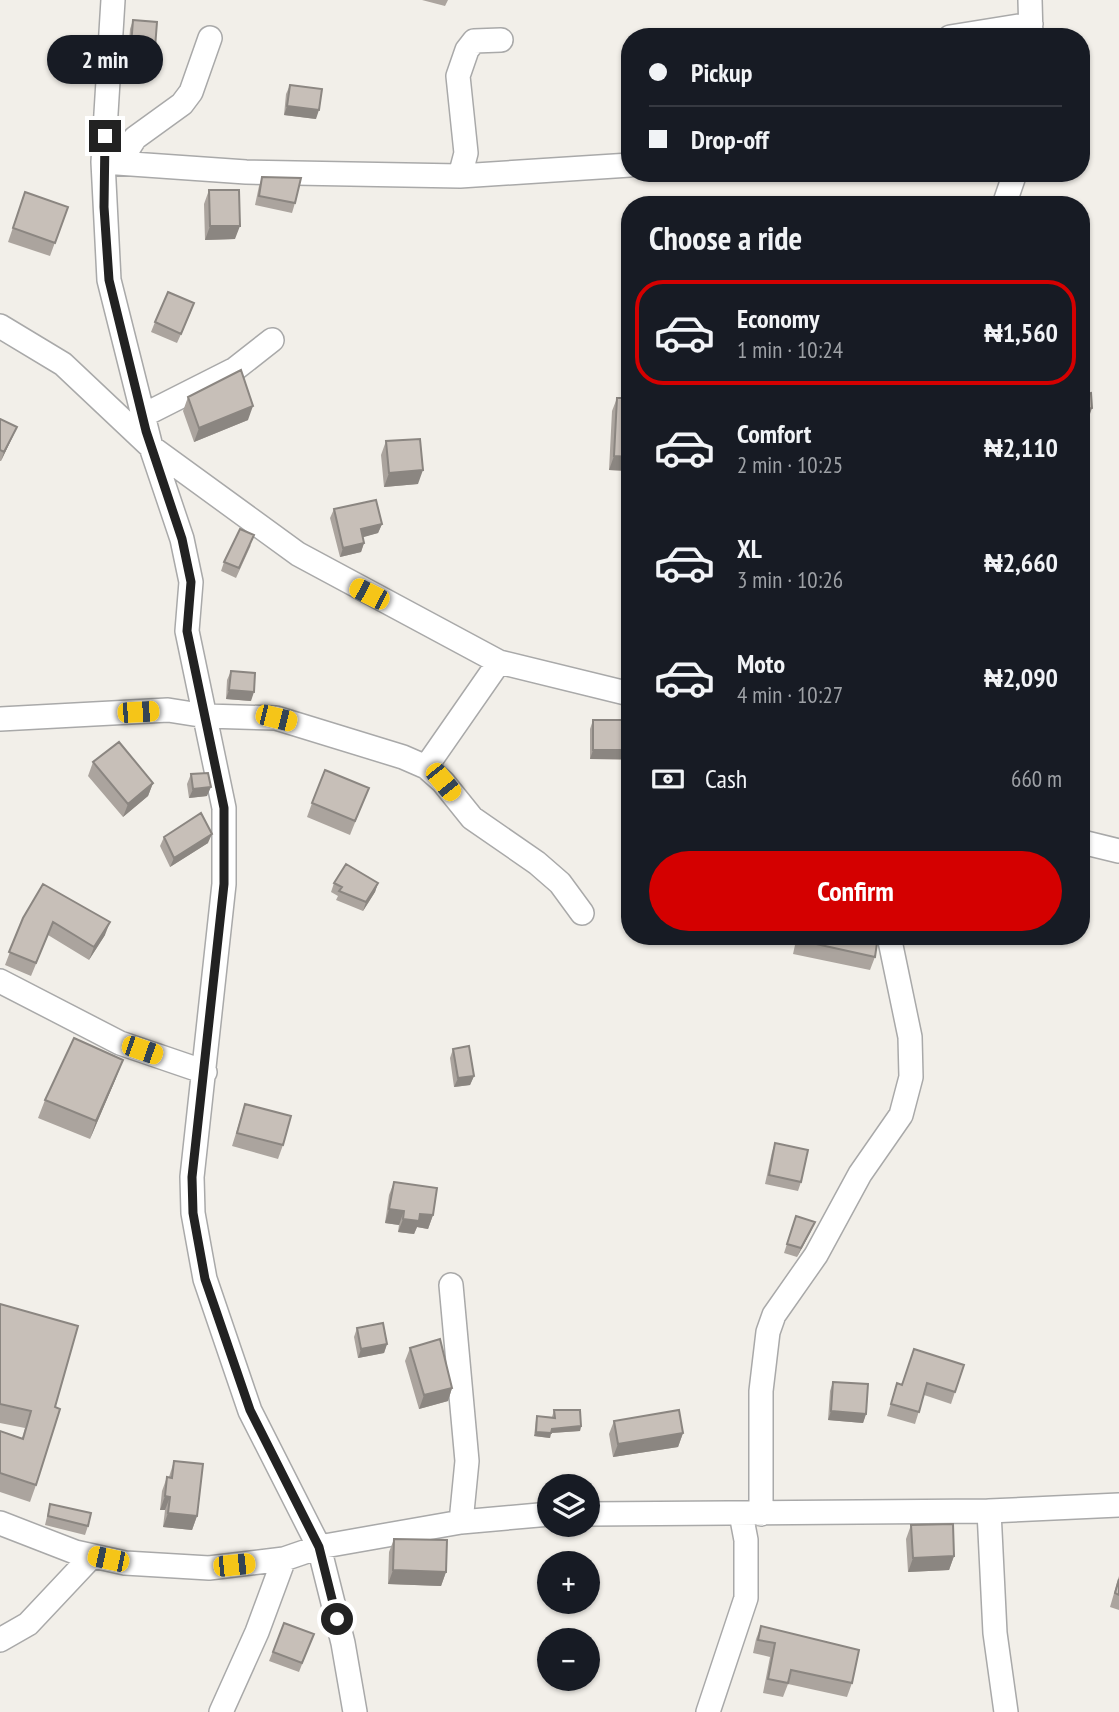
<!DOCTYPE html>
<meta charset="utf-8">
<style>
:root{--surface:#171b24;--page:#242831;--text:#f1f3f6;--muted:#9ea1a6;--line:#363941;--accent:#d40000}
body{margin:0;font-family:"PT Sans Narrow",sans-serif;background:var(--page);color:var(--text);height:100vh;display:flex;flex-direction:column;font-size:26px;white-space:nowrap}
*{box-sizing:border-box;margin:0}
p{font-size:23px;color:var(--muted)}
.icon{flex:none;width:38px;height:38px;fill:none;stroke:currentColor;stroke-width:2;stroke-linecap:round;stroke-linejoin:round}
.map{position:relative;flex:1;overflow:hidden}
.details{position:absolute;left:621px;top:196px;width:469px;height:749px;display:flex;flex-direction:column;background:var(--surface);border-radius:28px;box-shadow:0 2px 5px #0004}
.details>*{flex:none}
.top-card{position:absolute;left:621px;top:28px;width:469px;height:154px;border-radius:28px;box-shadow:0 2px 5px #0004;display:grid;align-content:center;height:154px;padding:0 28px;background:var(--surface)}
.fabs{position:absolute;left:537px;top:1474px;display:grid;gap:14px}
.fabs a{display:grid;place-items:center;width:63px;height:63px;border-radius:50%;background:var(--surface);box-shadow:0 2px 5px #0004;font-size:35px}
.end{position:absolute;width:32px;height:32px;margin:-16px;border:9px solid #222;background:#fff;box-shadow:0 0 0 4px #fff}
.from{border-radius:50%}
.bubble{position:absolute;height:49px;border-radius:24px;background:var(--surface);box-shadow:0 2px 5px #0004;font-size:23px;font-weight:700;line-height:49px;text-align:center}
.car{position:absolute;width:21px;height:42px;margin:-21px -10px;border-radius:9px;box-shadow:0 0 5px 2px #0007;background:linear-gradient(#f5c518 24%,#345 0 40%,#f5c518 0 76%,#345 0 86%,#f5c518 0)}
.top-card b{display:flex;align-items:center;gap:24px;height:66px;font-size:26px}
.top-card b+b{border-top:2px solid var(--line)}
.top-card i{width:18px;height:18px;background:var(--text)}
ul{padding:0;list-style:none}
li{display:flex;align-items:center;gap:21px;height:105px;margin:0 14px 10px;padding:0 14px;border:4px solid transparent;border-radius:28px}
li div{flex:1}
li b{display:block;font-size:26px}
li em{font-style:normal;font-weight:700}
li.selected{border-color:var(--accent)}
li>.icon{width:63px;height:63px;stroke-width:1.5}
h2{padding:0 28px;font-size:32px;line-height:84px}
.pay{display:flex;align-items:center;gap:18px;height:77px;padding:0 28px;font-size:26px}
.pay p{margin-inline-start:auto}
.action{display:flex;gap:14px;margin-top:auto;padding:14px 28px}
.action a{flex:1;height:80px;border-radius:42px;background:var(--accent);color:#fff;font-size:28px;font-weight:700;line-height:80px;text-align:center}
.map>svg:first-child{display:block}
</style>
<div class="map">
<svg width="1119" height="1712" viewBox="0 0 1119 1712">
<rect width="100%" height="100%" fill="#f2efe9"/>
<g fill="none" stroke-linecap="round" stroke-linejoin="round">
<!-- minor casing -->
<g stroke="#a9a9a9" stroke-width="26">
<path id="minor" d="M113,0l-10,162 6,118 42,167 31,92 9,43 -4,49 37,177v76l-32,293 1,36 12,66 45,132 69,136 24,96 12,69
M1030,0l1,37
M950,37l81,-13
M103,162l143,10 214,4 170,-11
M119,163l16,-25 47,-34 9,-12 19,-54
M460,176l6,-23 -8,-77 9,-26 7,-9 27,-1
M1004,205l11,-32
M0,326l63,38 88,83 147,107 201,108 131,32
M142,416l93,-47 37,-29
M0,719l168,-9 38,6 70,2 127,39 23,10 17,15 29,36 65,45 23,20 22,30
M426,767l73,-105
M1082,842l37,9
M0,981l120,62 85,29
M451,1285l16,176 -6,61
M989,1511l6,122 11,79
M588,1514l401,-3 130,-6
M761,1514v-123l7,-59 6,-17 42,-60 44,-81 41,-59 10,-38 -1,-40 -21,-101
M0,1523l75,29 50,11 84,5 75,-9 35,-12 142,-25 89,-8
M0,1640l28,-16 64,-68
M221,1712l36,-80 27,-73
M708,1712l38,-114v-58l-5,-26"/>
</g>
<!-- minor -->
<use href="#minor" stroke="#fff" stroke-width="23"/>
</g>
<!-- wall -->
<path fill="#aba49e" d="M422,0h26l-3,6z
M133,20l18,50 -24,-2 3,-39z
M290,85l26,34 -32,-4 2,-21z
M262,177l33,26 -3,10 -37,-8 4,-19z
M209,190l26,49 -30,1 -1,-36z
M25,192l43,15 -18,49 -42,-14z
M191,312l-14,31 -26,-11 4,-10z
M188,397l60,23 -54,22 -11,-31z
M617,398l13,73 -21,-1 3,-59z
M0,419l17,8 -16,34h-1z
M386,441l32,43 -34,3 -3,-32z
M334,509l48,15 -4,9 -16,4 2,6 -3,9 -21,5 -10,-39z
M251,545l-15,33 -15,-7 3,-9z
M231,671l20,30 -25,-2 1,-19z
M593,720l37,9v31l-40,-1v-30z
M93,762l60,21 -5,13 -25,21 -35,-41z
M191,774l16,22 -18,2 -2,-14z
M369,788l-19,47 -43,-18 5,-14z
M164,837l44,6 -38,24 -10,-21z
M334,883h44l-3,9 -12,19 -27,-11 2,-4 -7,-4z
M43,884l62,51 -16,25 -41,-25 -17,41 -26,-11 18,-47z
M797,936h81l-3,21 -5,13 -77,-16z
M1040,936h23l-2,7z
M453,1049l21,27 -4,9 -16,2 -4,-29z
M116,1078l-26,61 -52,-21 7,-18z
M245,1104l38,41 -5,14 -46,-13z
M775,1143l26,39 -3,9 -33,-7 7,-32z
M394,1182l39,33 -5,14 -11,-2 -3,7 -16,-2 1,-7 -14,-2 4,-28z
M796,1216l15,15 -14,26 -13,-4z
M0,1304l55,103 -19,78 -6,17 -30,-10v-61l22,7 3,-10 -25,-5z
M357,1328l30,16 -3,9 -26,5 -4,-21z
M410,1348l42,40 -4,13 -29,8 -14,-48z
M914,1349l41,43 -4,12 -27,-9 -9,29 -28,-8 10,-33 5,2z
M833,1382l33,32 -3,9 -35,-3 2,-29z
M554,1410l27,16 -1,5 -29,2 -1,5 -16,-2 2,-16 1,-4 15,1z
M614,1421l69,12 -5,14 -65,10 -4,-23z
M174,1461l23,55 -5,14 -29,-3 2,-17h-5l2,-19 5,-14h2z
M50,1504l38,22 -3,9 -40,-10z
M911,1525l43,31 -5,14 -41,2 -2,-33z
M394,1539l52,33 -5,14 -53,-2 1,-32z
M1119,1576v34l-9,-3z
M284,1623l30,11 -15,38 -30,-11z
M761,1626l91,57 -5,14 -59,-13 -5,13 -20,-4 7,-36 -17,-4 3,-14z"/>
<!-- shaded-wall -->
<path fill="#8b8681" d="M130,59l24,2 -3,9 -24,-2z
M287,106l32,4 -3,9 -32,-4z
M210,226h30l-5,13 -30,1z
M253,406l-5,14 -54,22 5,-14z
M1092,408l-3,9 -7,1v-8z
M17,427l-4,9 -12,25 3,-9z
M614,456l16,1v14l-21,-1z
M423,470l-5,14 -34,3 5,-14z
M382,524l-4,9 -21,6 4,-10z
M364,543l-3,9 -21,5 3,-9z
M229,690l25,2 -3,9 -25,-2z
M593,750h37l-3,9h-37z
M153,783l-5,13 -25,21 5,-13z
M211,787l-4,9 -18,2 4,-9z
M212,834l-4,9 -38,24 4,-9z
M378,883l-3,9 -12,19 3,-9z
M110,922l-5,13 -16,25 5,-13z
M123,1060l-7,18 -26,61 6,-18z
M474,1076l-4,9 -16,2 4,-9z
M389,1209l15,2 -5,14 -14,-2z
M420,1214l13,1 -5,14 -11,-2 -3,7 -16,-2 5,-13z
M815,1222l-4,9 -14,26 4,-9z
M387,1344l-3,9 -26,5 3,-9z
M452,1388l-4,13 -29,8 5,-14z
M831,1411l35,3 -3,9 -35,-3z
M581,1426l-1,5 -29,2 -1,5 -16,-2 2,-4 16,-3z
M683,1433l-5,14 -65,10 5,-13z
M165,1496l5,1 -5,13h-5z
M168,1513l29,3 -5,14 -29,-3z
M954,1556l-5,14 -41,2 5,-14z
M393,1570l53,2 -5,14 -53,-2z"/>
<!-- building -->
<path fill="#c7bfb8" stroke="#8b8681" stroke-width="2" d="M133,20l24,2 -3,39 -24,-2z
M290,85l32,4 -3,21 -32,-4z
M262,177l39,1 -6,25 -36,-7z
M209,190h30l1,36h-30z
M25,192l43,15 -13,36 -42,-15z
M168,292l26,11 -13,31 -26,-12z
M241,370l12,36 -54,22 -11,-31z
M1091,393l1,15 -10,2v-15z
M617,398h13v59l-16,-1z
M0,419l17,8 -13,25 -4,-2z
M420,439l3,31 -34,3 -3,-32z
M376,500l6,24 -21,5 3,14 -21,5 -9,-39z
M240,529l14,6 -15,33 -15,-6z
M231,671l24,2 -1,19 -25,-2z
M593,720h34v8l3,1v21h-37z
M119,742l34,41 -25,21 -35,-42z
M325,770l44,18 -14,33 -43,-18z
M208,773l3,14 -18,2 -2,-15z
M201,813l11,21 -38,24 -10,-21z
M346,864l32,19 -12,19 -27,-11 3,-4 -8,-4z
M43,884l67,38 -16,25 -41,-25 -17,41 -27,-11 14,-34z
M799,936h79l-3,21 -77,-17z
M74,1038l49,22 -27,61 -51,-21z
M469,1046l5,30 -16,2 -5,-29z
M245,1104l46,12 -8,29 -46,-12z
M775,1143l33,7 -7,32 -32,-7z
M394,1182l43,6 -4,27 -13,-1 -1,7 -16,-2 1,-8 -15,-2z
M796,1216l19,6 -14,26 -14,-4z
M0,1304l78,22 -23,81 5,2 -24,76 -36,-12v-42l23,8 8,-28 -31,-7z
M383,1323l4,21 -26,5 -4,-21z
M440,1339l12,49 -28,7 -14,-47z
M914,1349l50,16 -9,27 -28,-9 -8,29 -28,-8 6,-21 5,2z
M833,1382l35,2 -2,30 -35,-3z
M554,1410h26l1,16 -29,3 -1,4 -15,-1 1,-16 18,2z
M679,1410l4,23 -65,11 -4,-23z
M174,1461l29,3 -6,52 -29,-3 2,-16 -5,-1 2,-19 5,1z
M50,1504l41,9 -3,13 -40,-10z
M953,1524l1,32 -41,2 -2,-33z
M394,1539l53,1 -1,32 -53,-2z
M1119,1579v16l-4,-2z
M284,1623l30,11 -12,29 -29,-11z
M761,1626l98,24 -7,33 -61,-13 -3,13 -20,-4 7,-36 -17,-3z"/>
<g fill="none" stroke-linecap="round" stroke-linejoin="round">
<!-- route -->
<path stroke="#222" stroke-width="9" d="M105,136l-1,71 5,73 37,151 36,108 9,43 -4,49 37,177v76l-32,293 1,36 12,66 45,131 69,137 18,72"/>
</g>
</svg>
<div class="fabs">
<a><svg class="icon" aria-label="layers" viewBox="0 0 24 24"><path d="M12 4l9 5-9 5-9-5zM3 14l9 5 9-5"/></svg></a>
<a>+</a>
<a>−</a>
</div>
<i class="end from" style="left:337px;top:1619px"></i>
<i class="end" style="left:105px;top:136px"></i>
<div class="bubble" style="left:47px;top:35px;width:116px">2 min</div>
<i class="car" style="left:369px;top:594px;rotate:297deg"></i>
<i class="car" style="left:138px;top:712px;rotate:87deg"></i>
<i class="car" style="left:276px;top:718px;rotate:104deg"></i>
<i class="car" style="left:443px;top:782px;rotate:141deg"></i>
<i class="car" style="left:142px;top:1050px;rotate:109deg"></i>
<i class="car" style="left:108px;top:1559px;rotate:282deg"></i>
<i class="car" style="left:234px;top:1565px;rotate:84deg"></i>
<div class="top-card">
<b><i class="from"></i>Pickup</b>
<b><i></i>Drop-off</b>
</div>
<section class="details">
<h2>Choose a ride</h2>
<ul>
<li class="selected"><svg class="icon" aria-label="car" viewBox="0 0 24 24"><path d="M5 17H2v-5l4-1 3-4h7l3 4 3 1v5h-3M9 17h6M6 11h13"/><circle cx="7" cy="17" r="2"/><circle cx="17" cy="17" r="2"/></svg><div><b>Economy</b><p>1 min · 10:24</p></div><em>₦1,560</em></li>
<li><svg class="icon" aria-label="car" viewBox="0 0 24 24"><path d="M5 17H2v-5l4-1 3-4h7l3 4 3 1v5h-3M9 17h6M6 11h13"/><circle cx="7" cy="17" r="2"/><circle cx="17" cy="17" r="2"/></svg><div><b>Comfort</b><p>2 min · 10:25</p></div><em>₦2,110</em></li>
<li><svg class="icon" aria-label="car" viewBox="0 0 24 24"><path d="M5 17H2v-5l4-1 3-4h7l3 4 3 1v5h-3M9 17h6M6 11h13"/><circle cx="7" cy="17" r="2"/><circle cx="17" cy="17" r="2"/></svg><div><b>XL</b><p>3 min · 10:26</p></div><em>₦2,660</em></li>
<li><svg class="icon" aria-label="car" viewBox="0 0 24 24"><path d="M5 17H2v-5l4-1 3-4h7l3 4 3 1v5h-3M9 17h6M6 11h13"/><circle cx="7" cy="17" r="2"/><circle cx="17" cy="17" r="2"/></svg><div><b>Moto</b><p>4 min · 10:27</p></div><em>₦2,090</em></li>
</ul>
<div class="pay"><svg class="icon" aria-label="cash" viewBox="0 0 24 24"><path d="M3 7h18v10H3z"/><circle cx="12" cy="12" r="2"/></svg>Cash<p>660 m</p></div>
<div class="action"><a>Confirm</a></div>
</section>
</div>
